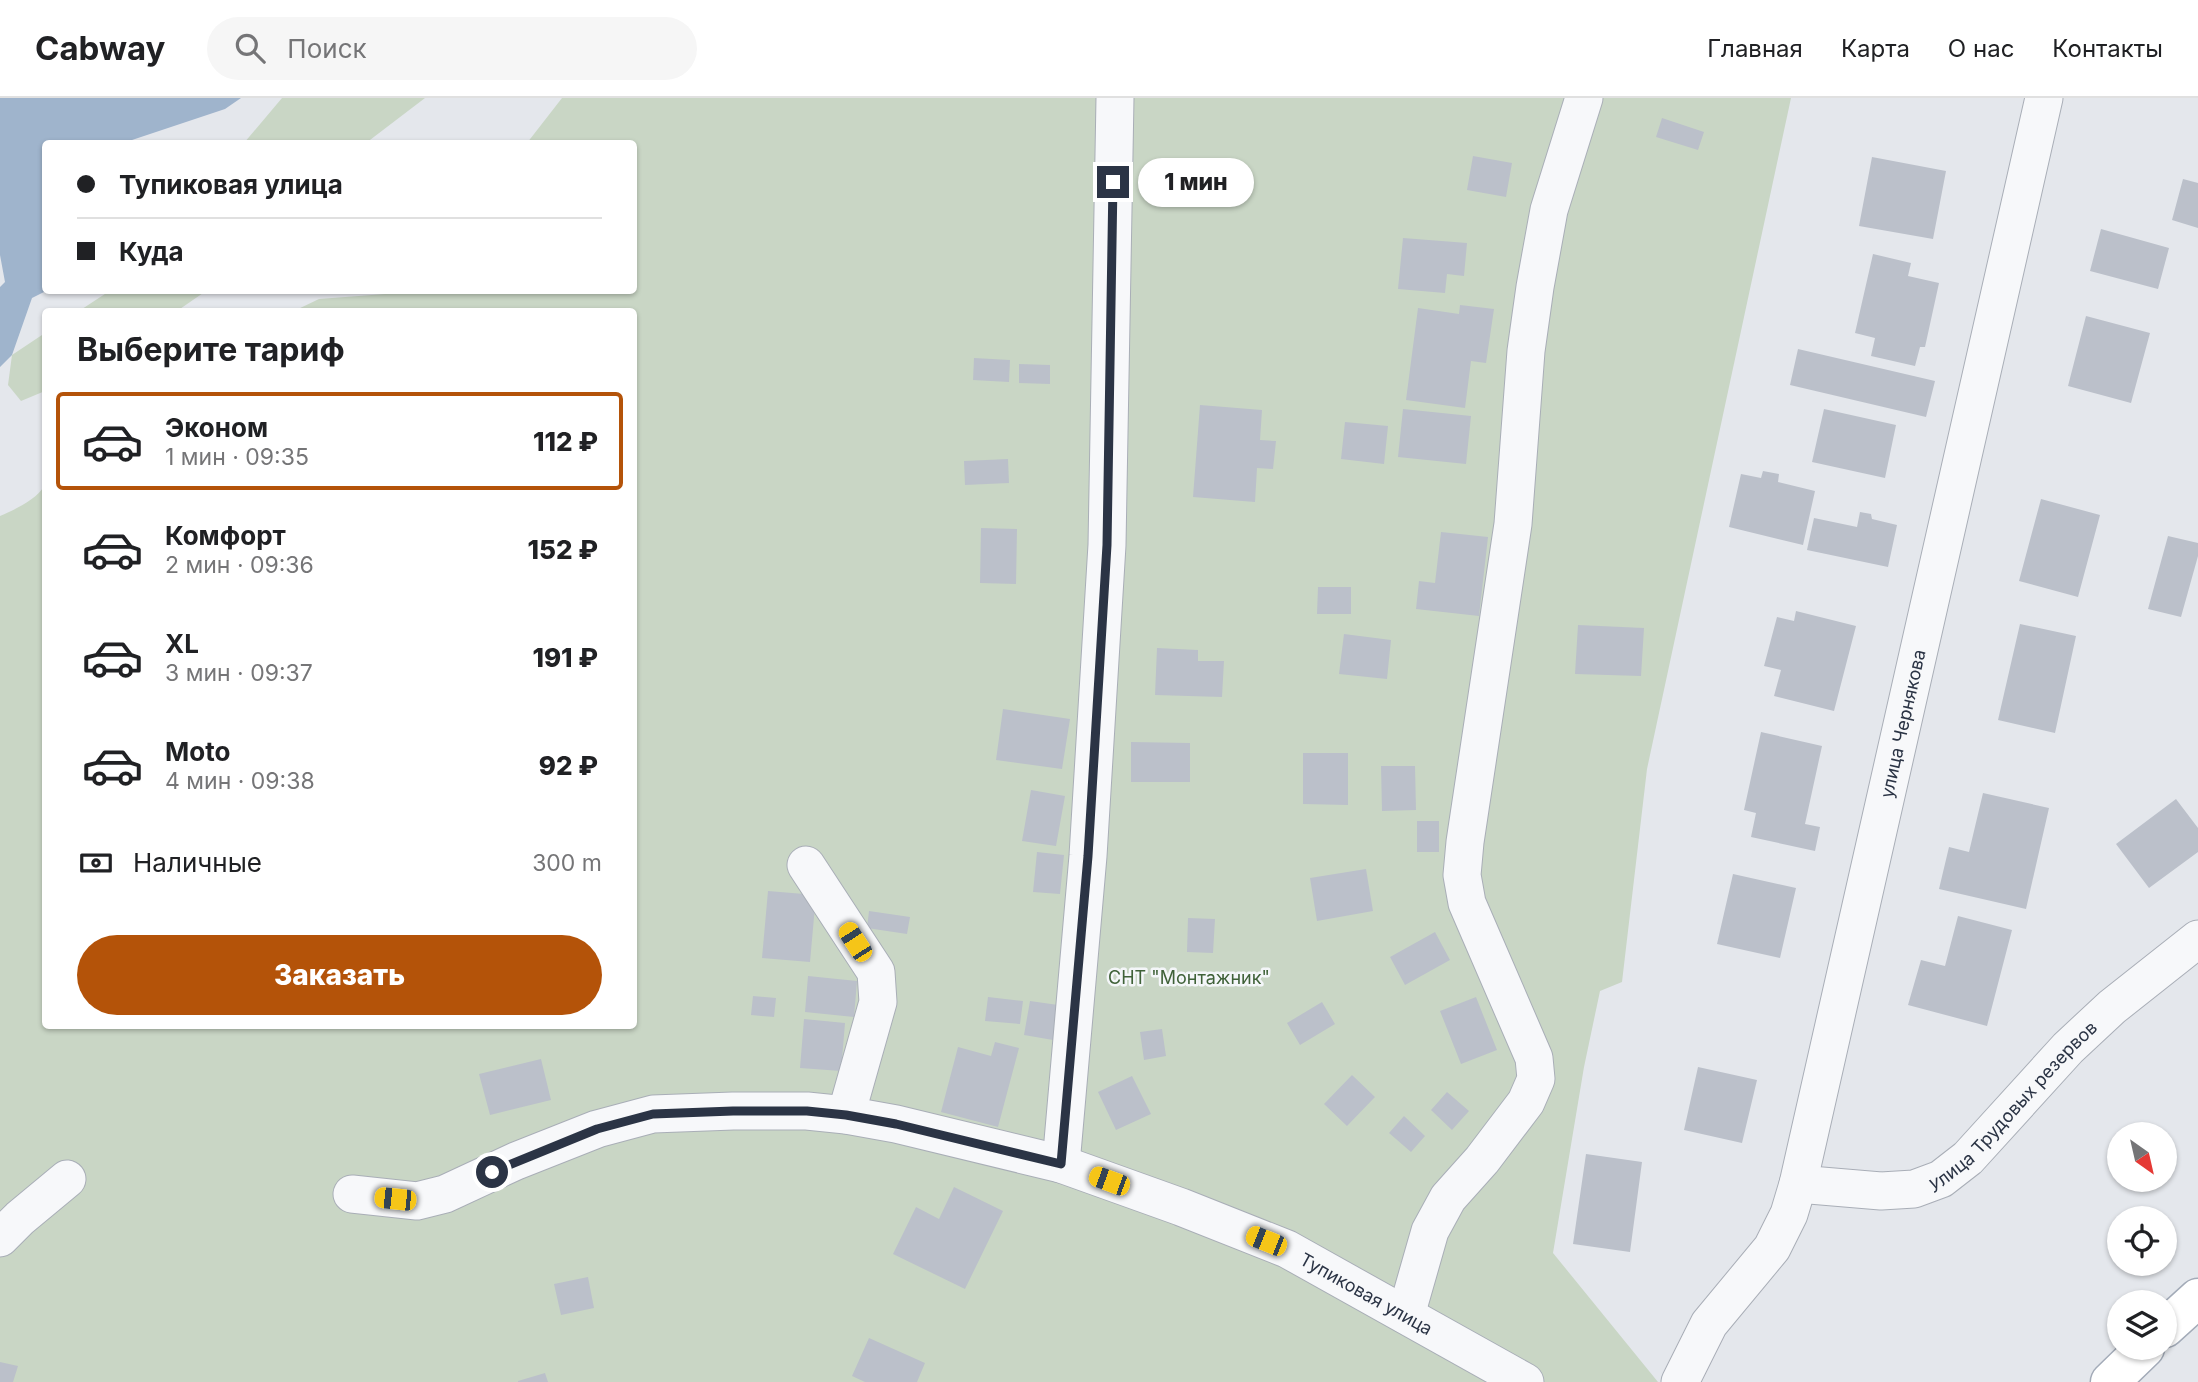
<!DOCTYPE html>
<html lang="ru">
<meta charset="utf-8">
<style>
:root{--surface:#fff;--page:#f6f6f6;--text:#202124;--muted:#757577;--line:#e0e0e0;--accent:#b45309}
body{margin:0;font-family:Inter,sans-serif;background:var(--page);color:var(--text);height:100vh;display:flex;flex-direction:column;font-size:26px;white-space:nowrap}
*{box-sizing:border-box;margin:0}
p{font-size:23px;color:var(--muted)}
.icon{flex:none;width:38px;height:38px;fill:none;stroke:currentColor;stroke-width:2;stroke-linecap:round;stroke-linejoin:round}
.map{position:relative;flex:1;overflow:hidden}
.sheet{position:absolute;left:42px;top:210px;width:595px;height:721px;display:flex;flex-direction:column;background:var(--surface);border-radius:7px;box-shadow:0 2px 5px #0004}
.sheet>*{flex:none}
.banner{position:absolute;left:42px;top:42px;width:595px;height:154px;border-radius:7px;box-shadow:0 2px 5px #0004;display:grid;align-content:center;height:154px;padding:0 35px;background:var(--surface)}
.needle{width:46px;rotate:146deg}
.buttons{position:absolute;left:2107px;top:1024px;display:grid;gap:14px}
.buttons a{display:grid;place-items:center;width:70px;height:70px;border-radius:50%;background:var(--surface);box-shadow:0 2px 5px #0004;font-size:35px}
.end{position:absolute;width:32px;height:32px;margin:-16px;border:9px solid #2b3445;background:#fff;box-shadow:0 0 0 4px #fff}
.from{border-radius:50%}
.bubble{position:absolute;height:49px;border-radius:24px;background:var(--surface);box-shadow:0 2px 5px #0004;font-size:23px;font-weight:800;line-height:49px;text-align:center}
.car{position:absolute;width:21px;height:42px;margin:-21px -10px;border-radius:9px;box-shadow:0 0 5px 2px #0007;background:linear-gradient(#f5c518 24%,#345 0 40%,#f5c518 0 76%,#345 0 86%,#f5c518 0)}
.banner b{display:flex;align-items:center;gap:24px;height:66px;font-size:26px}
.banner b+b{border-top:2px solid var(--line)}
.banner i{width:18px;height:18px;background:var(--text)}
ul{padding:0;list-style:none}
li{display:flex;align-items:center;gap:21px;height:98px;margin:0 14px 10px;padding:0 21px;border:4px solid transparent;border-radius:7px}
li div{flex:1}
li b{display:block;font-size:26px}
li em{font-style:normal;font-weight:800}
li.on{border-color:var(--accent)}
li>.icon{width:63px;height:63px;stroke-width:1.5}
h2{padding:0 35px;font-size:32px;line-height:84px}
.pay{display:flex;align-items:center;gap:18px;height:77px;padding:0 35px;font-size:26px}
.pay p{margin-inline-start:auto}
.cta{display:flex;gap:14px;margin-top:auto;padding:14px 35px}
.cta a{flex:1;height:80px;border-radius:42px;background:var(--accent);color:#fff;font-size:28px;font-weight:800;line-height:80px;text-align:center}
header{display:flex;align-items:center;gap:42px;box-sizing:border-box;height:98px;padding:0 35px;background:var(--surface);border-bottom:2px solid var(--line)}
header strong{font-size:33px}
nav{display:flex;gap:38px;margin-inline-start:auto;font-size:24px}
.search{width:490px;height:63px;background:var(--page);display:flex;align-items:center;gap:18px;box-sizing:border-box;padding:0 24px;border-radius:38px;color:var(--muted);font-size:26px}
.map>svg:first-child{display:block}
</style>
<header>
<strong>Cabway</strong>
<div class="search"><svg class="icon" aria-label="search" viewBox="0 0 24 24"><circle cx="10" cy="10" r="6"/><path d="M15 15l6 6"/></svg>Поиск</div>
<nav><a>Главная</a><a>Карта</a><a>О нас</a><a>Контакты</a></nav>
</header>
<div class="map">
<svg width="2198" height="1284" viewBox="0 0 2198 1284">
<rect width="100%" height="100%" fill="#e4e7ec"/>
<!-- green -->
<path fill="#c9d6c5" d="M282,0h143l-59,45h-122z
M562,0h1229l-144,671 -25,213 -22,9 -16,76 -31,186 105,129h-1658v-866c16,-7 36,-16 45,-31l1,541h588v-714l-340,-1 25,-12 79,-6 4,-2 232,-1v-146l-107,-1z
M111,192h95v1l-29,20h-98z
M45,235v58l-24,10 -13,-16 4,-30z"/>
<!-- water -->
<path fill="#9fb4cc" d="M0,0h241l-16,11 -102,34 -77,1v147l-14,7 -20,57 -12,12v-80l5,-5 -5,-27z"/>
<!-- building -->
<path fill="#bbc0ca" d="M1662,20l42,14 -6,18 -42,-13z
M1473,58l39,7 -6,34 -39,-7z
M1872,59l74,14 -13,68 -74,-13z
M2183,81l15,4v45l-26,-8z
M2101,131l68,19 -11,41 -68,-18z
M1403,140l64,5 -3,33 -17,-2 -2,19 -47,-4z
M1873,156l38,9 -3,13 31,7 -14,64h-5l-5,19 -44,-10 4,-18 -20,-5z
M1460,207l34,4 -8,54 -15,-2 -6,47 -59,-8 12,-92 41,6z
M2086,218l64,17 -19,70 -63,-17z
M1798,251l137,32 -9,36 -136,-32z
M974,260l36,2 -1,22 -36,-2z
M1019,266l31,1v19l-31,-1z
M1200,307l62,5 -2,30 16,1 -3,28 -16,-1 -2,34 -62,-5z
M1403,311l68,7 -5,48 -68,-7z
M1824,311l72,16 -11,53 -73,-16z
M1345,324l43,4 -4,38 -43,-5z
M1008,361l1,24 -44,2 -1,-24z
M1763,373l16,3 -1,8 37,9 -12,54 -74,-18 12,-53 20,4z
M2041,401l59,16 -22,82 -59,-16z
M1860,414l11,2 1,5 25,6 -9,42 -81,-17 7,-32 43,9z
M981,430l36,1 -1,55 -36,-1z
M1441,434l47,5 -9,79 -63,-7 3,-28 16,2z
M2168,438l30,7v13l-17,61 -33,-8z
M1318,489h33v27h-34z
M1796,513l60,15 -22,85 -60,-15 7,-26 -17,-4 13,-49 17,4z
M2020,526l56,12 -21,97 -57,-13z
M1578,527l66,3 -3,48 -66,-2z
M1344,536l47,6 -4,39 -48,-5z
M1157,550l41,2v11h26l-2,36 -67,-2z
M1003,611l67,10 -8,50 -66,-9z
M1761,634l61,14 -17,78 15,3 -5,24 -64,-14 5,-24 -12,-3z
M1131,644l59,1v39h-59z
M1303,655h45v52l-45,-1z
M1381,668h34l1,44 -34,1z
M1031,692l34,6 -9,50 -34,-5z
M1983,695l66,15 -23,101 -87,-20 10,-42 20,5z
M2176,701l22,29v24l-49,36 -33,-44z
M1417,723h22v31h-22z
M1037,754l27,3 -4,39 -27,-2z
M1366,771l7,42 -56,10 -7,-43z
M1733,776l63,14 -16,70 -63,-14z
M768,793l48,4 -6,67 -48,-4z
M869,813l41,6 -3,17 -40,-6z
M1958,818l54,14 -25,96 -79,-21 13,-45 24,6z
M1188,820l27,1 -2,34 -26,-1z
M1435,834l15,28 -45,25 -15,-28z
M808,878l49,5 -3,36 -49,-5z
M753,898l23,2 -2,19 -23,-2z
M988,899l35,4 -3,23 -35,-3z
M1476,899l21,53 -36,14 -21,-53z
M1030,903l28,4 -5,35 -29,-5z
M1322,904l13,22 -35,21 -13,-22z
M804,921l41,4 -4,48 -41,-3z
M1162,931l4,27 -22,4 -4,-28z
M995,944l24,6 -21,79 -57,-15 17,-65 33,9z
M541,961l10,41 -61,15 -11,-41z
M1698,969l59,13 -15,63 -58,-13z
M1352,977l23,22 -28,29 -23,-22z
M1132,978l19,38 -35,16 -18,-38z
M1447,994l22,19 -17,19 -21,-20z
M1404,1018l21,20 -14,16 -22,-19z
M1586,1056l56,8 -12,90 -57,-8z
M954,1089l49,24 -38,78 -72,-35 23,-47 23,12z
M588,1179l6,31 -33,7 -7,-31z
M869,1240l56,25 -8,19h-52l-13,-6z
M0,1264l18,4 -5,16h-13z
M545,1275l3,9h-30v-1z"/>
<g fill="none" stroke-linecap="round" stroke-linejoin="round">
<!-- minor casing -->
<g stroke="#a9aeb7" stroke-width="39">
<g id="minor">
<path d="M806,767l70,107 2,30 -32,113"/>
<path d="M1061,1066l27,-308 19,-311 8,-447"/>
<path id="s1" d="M1798,1086l83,7 33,-2 27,-10 27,-21 100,-110 44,-41 86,-68"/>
<path id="s2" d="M352,1096l65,7 28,-7 71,-33 81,-32 56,-15 80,-3h74l39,4 50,9 165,40 120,43 106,42 238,133"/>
<path d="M0,1140l20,-20 47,-39"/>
<path d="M1406,1217l24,-84 18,-33 34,-38 44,-58 10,-23 -2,-21 -67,-155 -5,-28 3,-33 48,-318 13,-173 9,-64 14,-77 35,-112"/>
<path id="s3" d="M1680,1284l29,-58 63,-76 17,-34 9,-30 246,-1086"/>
</g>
</g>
<!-- major casing -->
<g stroke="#a3abb8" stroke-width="41">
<path id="major" d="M2165,1230l33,-30
M2110,1284l35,-34"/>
</g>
<!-- minor -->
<use href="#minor" stroke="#f7f8fa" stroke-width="37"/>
<!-- major -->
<use href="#major" stroke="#fff" stroke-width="38"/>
</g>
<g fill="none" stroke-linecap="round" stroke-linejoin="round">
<!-- route -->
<path stroke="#2b3445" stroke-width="9" d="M492,1074l105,-43 56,-15 80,-3h74l39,4 50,9 165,40 27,-308 19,-311 6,-363"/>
</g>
<g text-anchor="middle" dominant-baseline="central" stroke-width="5" stroke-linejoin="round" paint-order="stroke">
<!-- street labels -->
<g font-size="18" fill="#2b3445" stroke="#f4f6f9">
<text stroke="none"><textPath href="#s3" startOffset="705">улица Чернякова</textPath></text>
<text stroke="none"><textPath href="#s1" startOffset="248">улица Трудовых резервов</textPath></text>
<text stroke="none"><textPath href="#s2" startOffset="1064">Тупиковая улица</textPath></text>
</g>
<!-- park labels -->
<g font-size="18" fill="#3f6138" stroke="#f4f6f9">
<text x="1189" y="879">СНТ "Монтажник"</text>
</g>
</g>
</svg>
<div class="buttons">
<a><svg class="needle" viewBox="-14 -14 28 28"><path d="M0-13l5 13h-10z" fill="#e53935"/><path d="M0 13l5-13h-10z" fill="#757577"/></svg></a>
<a><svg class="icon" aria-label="locate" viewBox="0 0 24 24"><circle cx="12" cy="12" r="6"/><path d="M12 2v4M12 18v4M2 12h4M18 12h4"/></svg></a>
<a><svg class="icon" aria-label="layers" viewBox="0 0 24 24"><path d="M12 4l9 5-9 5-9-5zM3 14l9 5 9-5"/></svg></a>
</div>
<i class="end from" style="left:492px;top:1074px"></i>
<i class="end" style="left:1113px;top:84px"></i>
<div class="bubble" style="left:1138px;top:60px;width:116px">1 мин</div>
<i class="car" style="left:855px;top:844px;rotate:327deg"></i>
<i class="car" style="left:1109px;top:1083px;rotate:290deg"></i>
<i class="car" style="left:395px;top:1101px;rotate:276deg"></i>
<i class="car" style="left:1266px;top:1143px;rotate:292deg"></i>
<div class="banner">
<b><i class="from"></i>Тупиковая улица</b>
<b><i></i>Куда</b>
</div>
<section class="sheet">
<h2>Выберите тариф</h2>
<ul>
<li class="on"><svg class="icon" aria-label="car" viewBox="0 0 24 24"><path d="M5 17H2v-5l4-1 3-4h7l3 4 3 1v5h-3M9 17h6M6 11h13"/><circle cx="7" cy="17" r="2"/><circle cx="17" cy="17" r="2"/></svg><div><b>Эконом</b><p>1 мин · 09:35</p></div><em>112 ₽</em></li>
<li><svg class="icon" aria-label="car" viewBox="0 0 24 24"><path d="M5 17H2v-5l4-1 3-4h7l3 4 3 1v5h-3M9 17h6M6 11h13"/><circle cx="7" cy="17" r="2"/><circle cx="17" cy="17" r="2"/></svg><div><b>Комфорт</b><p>2 мин · 09:36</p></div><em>152 ₽</em></li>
<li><svg class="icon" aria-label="car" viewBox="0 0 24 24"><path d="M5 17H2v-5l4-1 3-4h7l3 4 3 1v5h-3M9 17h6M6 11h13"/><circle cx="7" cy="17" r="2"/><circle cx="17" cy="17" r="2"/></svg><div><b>XL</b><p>3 мин · 09:37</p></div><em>191 ₽</em></li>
<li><svg class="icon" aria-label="car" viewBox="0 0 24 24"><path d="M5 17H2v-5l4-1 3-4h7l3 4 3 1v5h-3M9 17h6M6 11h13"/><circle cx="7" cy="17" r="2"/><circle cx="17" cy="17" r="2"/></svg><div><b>Moto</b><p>4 мин · 09:38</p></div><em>92 ₽</em></li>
</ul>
<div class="pay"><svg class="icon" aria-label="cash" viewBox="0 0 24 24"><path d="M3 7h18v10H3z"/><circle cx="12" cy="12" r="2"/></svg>Наличные<p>300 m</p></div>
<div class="cta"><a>Заказать</a></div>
</section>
</div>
